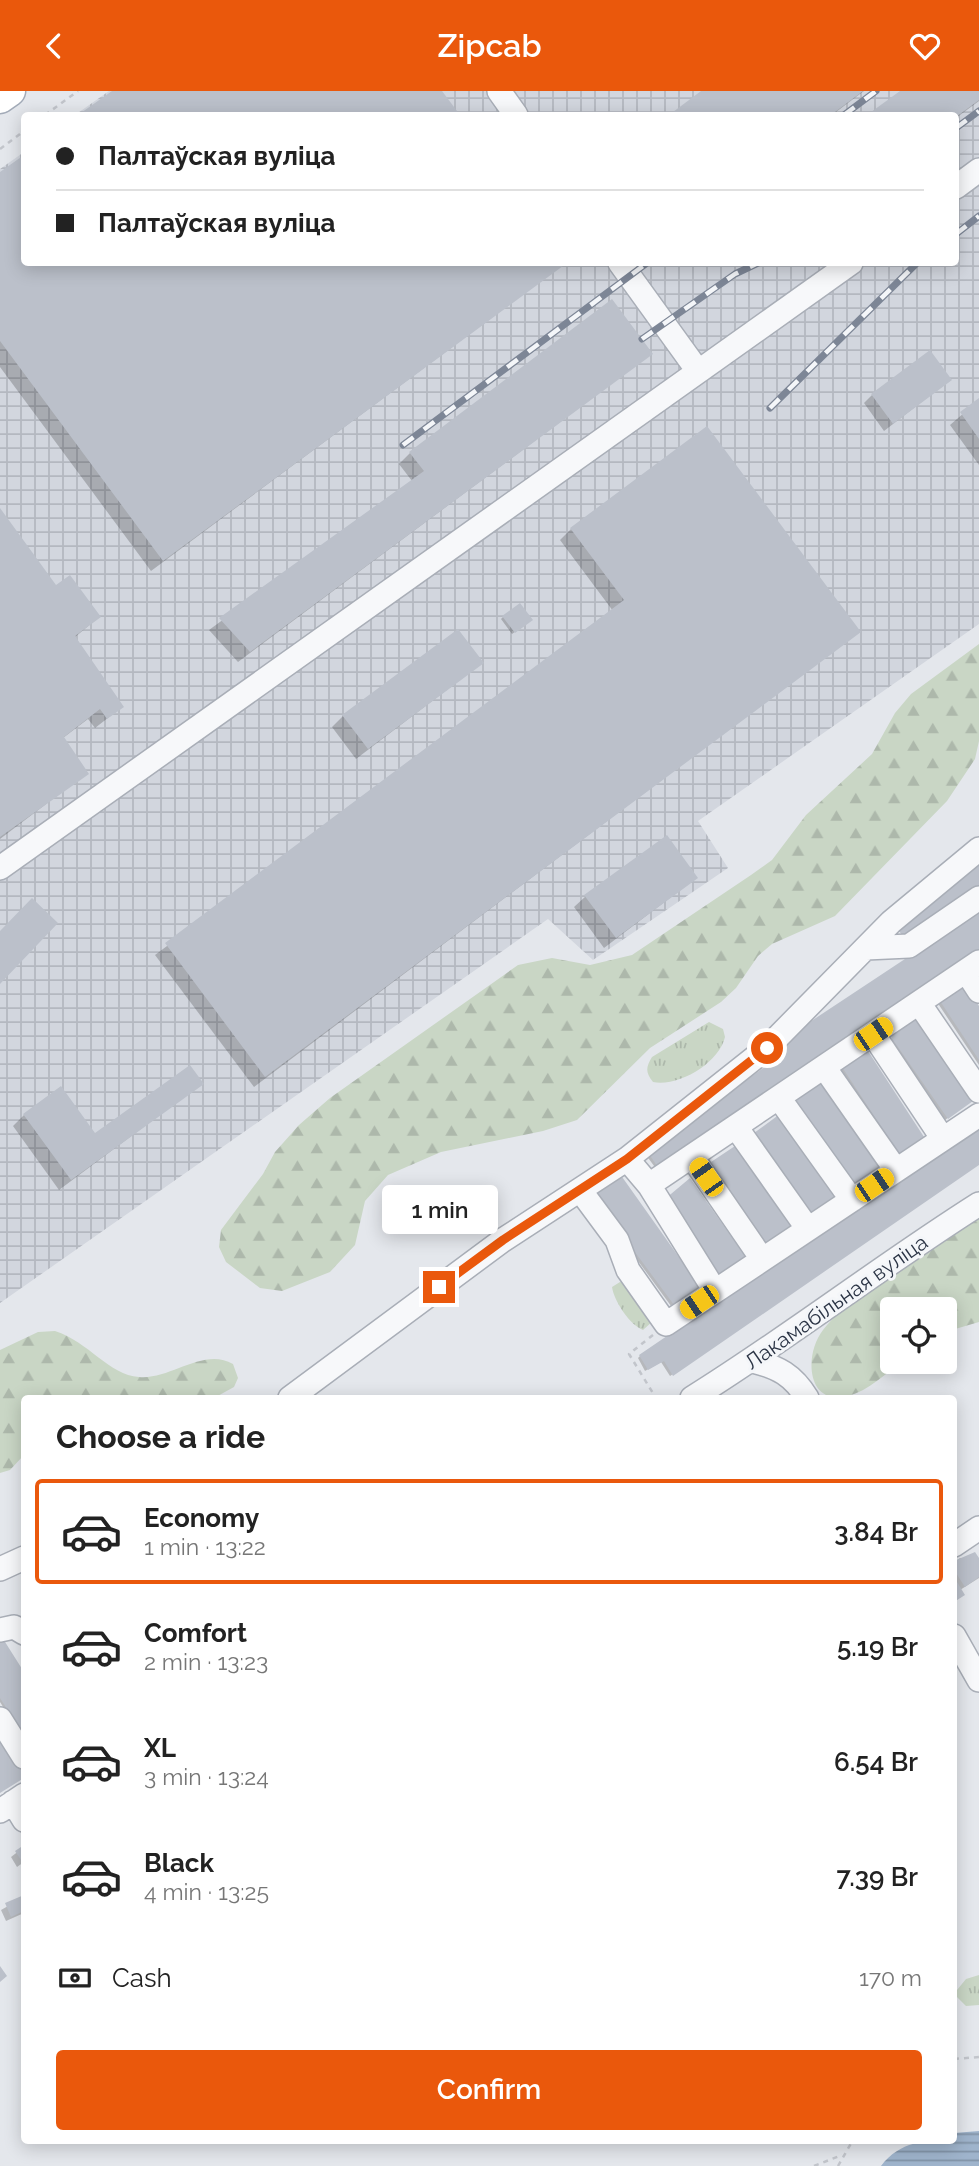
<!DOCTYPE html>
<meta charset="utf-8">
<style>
:root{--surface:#fff;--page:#f2f2f2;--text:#222;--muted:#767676;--line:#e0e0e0;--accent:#ea580c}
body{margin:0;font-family:Raleway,sans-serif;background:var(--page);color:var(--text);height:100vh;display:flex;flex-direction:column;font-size:26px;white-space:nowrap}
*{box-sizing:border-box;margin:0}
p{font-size:23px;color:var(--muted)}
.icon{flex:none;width:38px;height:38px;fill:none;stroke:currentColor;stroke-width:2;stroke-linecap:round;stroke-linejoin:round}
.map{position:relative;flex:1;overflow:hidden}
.drawer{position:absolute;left:21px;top:1304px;width:936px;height:749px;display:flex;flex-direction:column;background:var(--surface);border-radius:7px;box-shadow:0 4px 18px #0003}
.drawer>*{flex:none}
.hud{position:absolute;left:21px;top:21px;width:938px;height:154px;border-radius:7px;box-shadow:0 4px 18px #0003;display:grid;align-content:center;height:154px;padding:0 35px;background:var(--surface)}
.buttons{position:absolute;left:880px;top:1206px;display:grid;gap:14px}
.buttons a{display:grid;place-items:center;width:77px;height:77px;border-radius:7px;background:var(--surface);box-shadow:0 4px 18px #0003;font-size:35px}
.end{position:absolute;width:32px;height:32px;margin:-16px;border:9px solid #ea580c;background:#fff;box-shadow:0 0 0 4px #fff}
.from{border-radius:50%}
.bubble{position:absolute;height:49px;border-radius:7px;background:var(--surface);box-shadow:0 4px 18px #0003;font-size:23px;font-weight:600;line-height:49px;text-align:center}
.car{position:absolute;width:21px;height:42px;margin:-21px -10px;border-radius:9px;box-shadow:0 0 5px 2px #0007;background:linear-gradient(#f5c518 24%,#345 0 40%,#f5c518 0 76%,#345 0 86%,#f5c518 0)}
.hud b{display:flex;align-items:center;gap:24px;height:66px;font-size:26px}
.hud b+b{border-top:2px solid var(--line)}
.hud i{width:18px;height:18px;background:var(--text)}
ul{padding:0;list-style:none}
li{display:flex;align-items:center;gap:21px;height:105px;margin:0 14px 10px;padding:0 21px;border:4px solid transparent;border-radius:7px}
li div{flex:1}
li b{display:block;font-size:26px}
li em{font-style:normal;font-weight:600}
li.on{border-color:var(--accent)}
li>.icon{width:63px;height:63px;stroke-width:1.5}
h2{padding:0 35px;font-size:32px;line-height:84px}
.pay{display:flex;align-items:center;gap:18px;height:77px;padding:0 35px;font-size:26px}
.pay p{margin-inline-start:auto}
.button{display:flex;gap:14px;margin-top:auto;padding:14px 35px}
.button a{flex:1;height:80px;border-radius:7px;background:var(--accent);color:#fff;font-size:28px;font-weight:600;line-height:80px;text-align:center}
header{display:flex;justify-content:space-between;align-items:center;height:91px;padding:0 35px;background:var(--accent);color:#fff;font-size:32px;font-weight:600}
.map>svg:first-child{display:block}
</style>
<header><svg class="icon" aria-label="back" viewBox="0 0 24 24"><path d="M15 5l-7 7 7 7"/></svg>Zipcab<svg class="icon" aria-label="heart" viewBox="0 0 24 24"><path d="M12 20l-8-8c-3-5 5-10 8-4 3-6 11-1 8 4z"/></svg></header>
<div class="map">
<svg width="979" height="2075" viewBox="0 0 979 2075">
<defs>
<pattern id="industrial-grid" width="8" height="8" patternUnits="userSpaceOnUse" patternTransform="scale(1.75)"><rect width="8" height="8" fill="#d2d6de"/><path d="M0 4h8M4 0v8" fill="none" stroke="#b4b8c0"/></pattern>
<pattern id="grass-tufts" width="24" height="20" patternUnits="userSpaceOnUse" patternTransform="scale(1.75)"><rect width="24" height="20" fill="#c9d6c5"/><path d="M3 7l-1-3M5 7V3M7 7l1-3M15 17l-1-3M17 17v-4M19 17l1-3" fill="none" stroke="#adb8ab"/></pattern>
<pattern id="forest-firs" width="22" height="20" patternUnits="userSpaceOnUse" patternTransform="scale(1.75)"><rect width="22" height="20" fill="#c9d6c5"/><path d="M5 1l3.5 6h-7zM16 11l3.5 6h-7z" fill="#adb8ab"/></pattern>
<pattern id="water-rules" width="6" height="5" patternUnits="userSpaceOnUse" patternTransform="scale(1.75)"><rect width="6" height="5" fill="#9fb4cc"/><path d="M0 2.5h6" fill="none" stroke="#8293a7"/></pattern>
</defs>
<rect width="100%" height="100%" fill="#e4e7ec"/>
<!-- industrial -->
<path fill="url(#industrial-grid)" d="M109,0h870v533l-281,197 30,47 -135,92 -45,-41 -548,384v-1134l24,-17v111h932v-148h-881z"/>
<!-- grass -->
<path fill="url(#grass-tufts)" d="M709,931l14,7 2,8c-6,26 -46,50 -72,45 -8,-10 -7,-15 -1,-25z
M620,1191l5,1 28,38 -10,9c-13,-5 -29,-29 -31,-43z
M979,1884v30l-13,1 -9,-9v-7l9,-11z"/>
<!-- forest -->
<path fill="url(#forest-firs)" d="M979,553v97l-4,18 -28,42 -112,115 -63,28 -14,12 -22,32 -15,14 -71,46 -73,72 -34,11 -102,21 -53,23 -23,26 -10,44 -25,27 -48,19 -22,-3 -34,-26 -7,-15 2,-17 42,-56 12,-22 24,-27 31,-27 188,-133 34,-7 38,7 42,-10 119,-80 21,-15 34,-45 66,-61 23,-41 16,-19z
M979,1127v104l-34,10v-23h-53v52l10,1c-16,11 -34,29 -54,34 -42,11 -44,-42 -25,-66 29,-38 114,-84 156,-112z
M55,1240c34,11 54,44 84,46 32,3 64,-30 94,-13l5,14 -4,9 -20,11h-190v57l-14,15 -10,3v-123l38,-18z"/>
<!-- water -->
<path fill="url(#water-rules)" d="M979,2040v35h-98c19,-25 44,-26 73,-26v-7z"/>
<!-- shadow -->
<path fill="#0003" d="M115,0h325l18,24h-377z
M704,0h160l-32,24h-160z
M903,0h76v10l-23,17v-3h-86z
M24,66v106h541l-414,308 -151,-204v-192z
M651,263l-413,308 -29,-32 203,-149 -13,-17 11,-11z
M950,289l-66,51 -20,-28 8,-8z
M979,309v65l-29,-40z
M0,420l56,76 43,30 -25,21 48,69 -27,21 -7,-9 -25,19 24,35 -87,66z
M571,438l288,102 -605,456 -99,-132 458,-344 -53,-71z
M503,526l26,5 -17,12 -11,-15z
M482,572l-126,96 -24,-32 11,-11z
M696,787l-92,70 -30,-41 12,-11z
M979,821l-322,258 -11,-15 129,-93 -7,-10z
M939,909l40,9v56l-42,-63z
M892,947l76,65 -23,17 -55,-80z
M843,977l80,72 -25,17 -57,-87z
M201,993l-142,106 -46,-64 11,-11 71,21z
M820,993l58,83 -25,18 -59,-82z
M737,1055l33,105 -60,-86z
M979,1073l-309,212 -9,-14 -16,9 -7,-13 2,-2z
M591,1106l110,94 -27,19z
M960,1467l19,3v17l-19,12 3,5 -9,7v-39z
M0,1547l24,37v65l-24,-38z
M24,1756v15l-7,5 -6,-10z
M24,1806v16l-18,8 -5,-11z"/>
<!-- building -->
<path fill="#bbc0ca" d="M112,0h330l18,24h-382z
M701,0h162l-32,24h-162z
M900,0h79v9l-23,17 -89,-2z
M24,64v108h543l-404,298 -163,-220v-169z
M612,208l41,55 -403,298 -31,-34 205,-147 -15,-19z
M930,259l22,30 -59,44 -22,-30z
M979,307v41l-19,-27z
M707,335l154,206 -596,445 -100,-134 459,-343 -54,-72z
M0,417l56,77 14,-10 31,42 -26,19 49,71 -17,12 -7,-10 -36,28 25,37 -89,63z
M520,512l13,17 -18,13 -13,-17z
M458,538l26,34 -116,86 -26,-34z
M667,744l31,43 -82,60 -32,-43z
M979,770v25l-72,54 -11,-12z
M32,807l26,25 -58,61v-53z
M979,819v42l-320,217 -12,-18 129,-92 -7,-10z
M963,890l16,25v54l-41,-62z
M916,927l57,83 -25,18 -57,-82z
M868,960l58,89 -25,17 -59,-90z
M190,974l14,19 -133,96 -48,-66 38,-28 34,47z
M821,990l61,85 -26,18 -61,-84z
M780,1023l59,86 -26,16 -59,-83z
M979,1033v41l-306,211 -9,-15 -16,9 -9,-15z
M738,1053l60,88 -26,19 -61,-89z
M620,1083l83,117 -26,18 -85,-115z
M690,1087l60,85 -27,18 -58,-82z
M975,1461l4,6v19l-14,10 -11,-17v-9z
M954,1486l11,18 -11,7z
M0,1543l24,38v64l-24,-38z
M0,1645l24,37v5l-24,15z
M24,1754v17l-1,1 -8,-12z
M24,1804v16l-13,6 -6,-14z
M0,1875l7,10 -7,6z"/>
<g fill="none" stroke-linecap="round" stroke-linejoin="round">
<!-- minor casing -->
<g stroke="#a9aeb7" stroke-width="26">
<path id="minor" d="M499,0l17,24
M956,96l23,-17
M620,172l78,108
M0,777l851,-605
M866,857l43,-2 70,-48
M966,880l13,20
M919,912l60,88
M873,943l70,105
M824,976l72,103
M779,1007l73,102
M736,1036l72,102
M692,1066l70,102
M627,1068l22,26 330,-223
M649,1094l66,106
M580,1099l37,50 11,30 38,54 313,-209
M753,1270c25,6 40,14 54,37
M290,1307l213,-158 124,-81 140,-111 124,-126 88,-73
M692,1307c98,-61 189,-132 287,-194
M954,1454l25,-17
M0,1478l24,-11
M0,1539l14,-3 10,6
M954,1545l25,44
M0,1628l24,38
M13,1711l11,18
M0,1720l24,-16"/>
</g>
<!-- major casing -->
<g stroke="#a3abb8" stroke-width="33">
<path id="major" d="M0,7l10,-7"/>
</g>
<!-- path -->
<path stroke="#c2c5cb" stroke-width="2.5" stroke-dasharray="5 5" stroke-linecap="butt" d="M45,24l33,-24
M0,58l24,-18
M653,1244l-24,19 27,44
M954,1968l25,-2
M814,2075l28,-11
M838,2075l15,-26"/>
<!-- minor -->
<use href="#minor" stroke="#f7f8fa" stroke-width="23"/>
<!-- major -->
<use href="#major" stroke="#fff" stroke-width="30"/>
<!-- rail casing -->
<g stroke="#7d8696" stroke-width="7">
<path id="rail" d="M844,24l32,-24
M956,37l23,-17
M956,143l23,-18
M642,248l93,-65 23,-11
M770,317l147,-145
M403,354l244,-182"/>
</g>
<!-- rail -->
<use href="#rail" stroke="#f4f6f9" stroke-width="4.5" stroke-dasharray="13" stroke-linecap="butt"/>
</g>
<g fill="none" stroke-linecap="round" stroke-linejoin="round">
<!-- route -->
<path stroke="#ea580c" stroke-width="9" d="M439,1196l64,-47 124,-81 140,-111"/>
</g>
<g text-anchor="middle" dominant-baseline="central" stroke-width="6" stroke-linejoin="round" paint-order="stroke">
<!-- street labels -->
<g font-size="21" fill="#2b3445" stroke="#f4f6f9">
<text transform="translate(836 1211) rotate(-35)">Лакамабільная вуліца</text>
</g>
</g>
</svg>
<div class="buttons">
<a><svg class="icon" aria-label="locate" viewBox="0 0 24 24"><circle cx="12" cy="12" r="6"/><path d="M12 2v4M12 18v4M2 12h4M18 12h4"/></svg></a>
</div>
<i class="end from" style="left:767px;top:957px"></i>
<i class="end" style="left:439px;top:1196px"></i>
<div class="bubble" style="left:382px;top:1094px;width:116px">1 min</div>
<i class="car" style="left:873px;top:943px;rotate:56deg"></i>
<i class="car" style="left:706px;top:1086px;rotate:325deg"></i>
<i class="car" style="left:874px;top:1094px;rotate:56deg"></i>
<i class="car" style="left:699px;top:1211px;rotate:236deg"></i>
<div class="hud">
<b><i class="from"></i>Палтаўская вуліца</b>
<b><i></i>Палтаўская вуліца</b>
</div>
<section class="drawer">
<h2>Choose a ride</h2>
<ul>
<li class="on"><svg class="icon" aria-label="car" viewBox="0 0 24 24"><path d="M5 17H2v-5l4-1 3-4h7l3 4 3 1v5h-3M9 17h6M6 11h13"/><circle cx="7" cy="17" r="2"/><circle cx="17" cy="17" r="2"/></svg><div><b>Economy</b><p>1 min · 13:22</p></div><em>3.84 Br</em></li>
<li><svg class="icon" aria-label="car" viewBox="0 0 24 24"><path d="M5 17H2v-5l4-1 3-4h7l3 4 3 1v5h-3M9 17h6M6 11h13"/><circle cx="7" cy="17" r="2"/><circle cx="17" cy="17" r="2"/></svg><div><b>Comfort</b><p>2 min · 13:23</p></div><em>5.19 Br</em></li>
<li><svg class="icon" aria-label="car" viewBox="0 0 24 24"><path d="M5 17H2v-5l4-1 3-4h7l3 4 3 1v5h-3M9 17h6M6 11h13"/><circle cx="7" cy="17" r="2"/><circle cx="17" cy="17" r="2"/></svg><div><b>XL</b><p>3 min · 13:24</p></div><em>6.54 Br</em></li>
<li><svg class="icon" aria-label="car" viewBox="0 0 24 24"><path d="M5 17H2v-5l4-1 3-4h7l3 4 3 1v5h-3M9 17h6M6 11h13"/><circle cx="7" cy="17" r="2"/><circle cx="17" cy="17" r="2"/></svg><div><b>Black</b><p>4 min · 13:25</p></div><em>7.39 Br</em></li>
</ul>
<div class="pay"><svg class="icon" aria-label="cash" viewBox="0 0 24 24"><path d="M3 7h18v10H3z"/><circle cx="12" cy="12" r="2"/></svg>Cash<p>170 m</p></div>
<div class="button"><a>Confirm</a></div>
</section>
</div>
